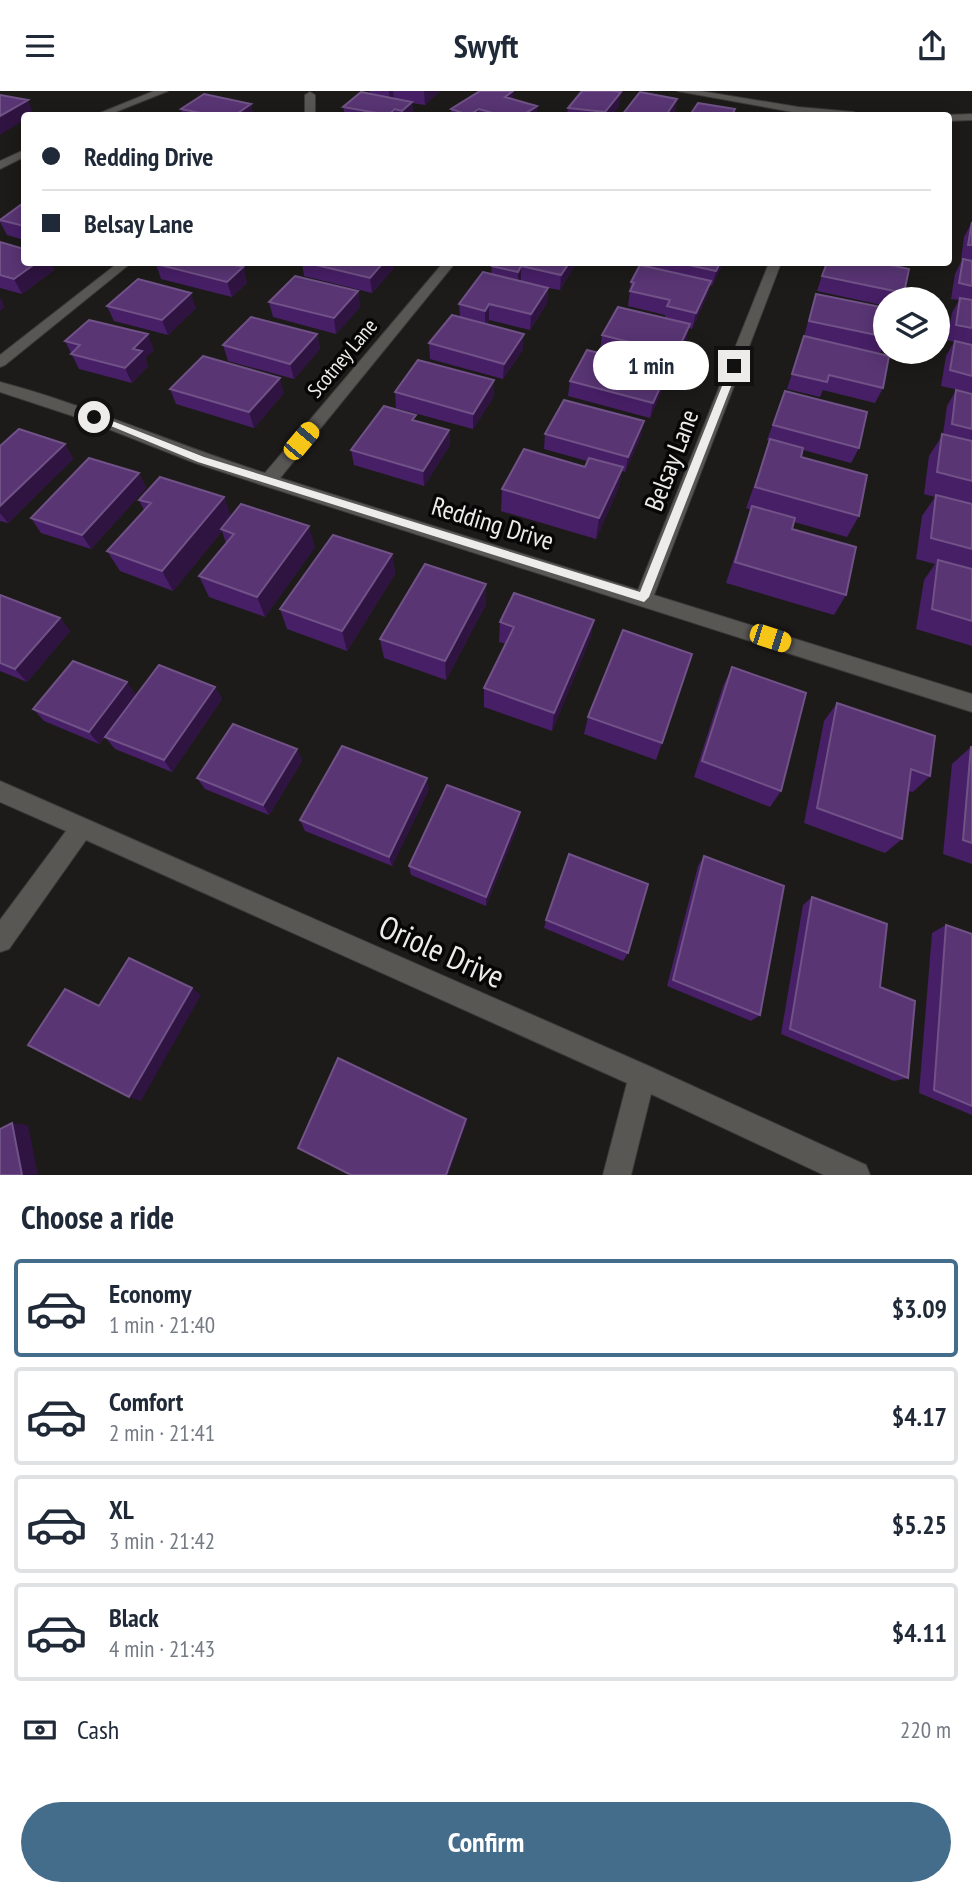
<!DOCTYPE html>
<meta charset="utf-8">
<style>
:root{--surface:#fff;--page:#f2f2f3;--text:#1f2937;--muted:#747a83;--line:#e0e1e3;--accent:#446d8c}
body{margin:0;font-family:"PT Sans Narrow",sans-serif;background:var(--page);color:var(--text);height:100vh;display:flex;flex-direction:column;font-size:26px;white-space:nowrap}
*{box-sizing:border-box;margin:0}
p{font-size:23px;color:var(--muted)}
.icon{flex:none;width:38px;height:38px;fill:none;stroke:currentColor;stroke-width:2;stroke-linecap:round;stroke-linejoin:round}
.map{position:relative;height:1084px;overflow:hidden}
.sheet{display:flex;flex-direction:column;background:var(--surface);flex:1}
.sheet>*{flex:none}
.guide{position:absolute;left:21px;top:21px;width:931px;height:154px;border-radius:7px;box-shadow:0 4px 18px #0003;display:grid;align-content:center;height:154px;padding:0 21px;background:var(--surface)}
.fabs{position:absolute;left:873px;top:196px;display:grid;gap:14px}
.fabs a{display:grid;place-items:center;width:77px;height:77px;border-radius:50%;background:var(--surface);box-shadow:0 4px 18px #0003;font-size:35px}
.end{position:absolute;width:32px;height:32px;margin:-16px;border:9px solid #edecea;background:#111;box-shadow:0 0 0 4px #111}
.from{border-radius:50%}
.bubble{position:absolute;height:49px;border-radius:24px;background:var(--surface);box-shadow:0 4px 18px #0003;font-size:23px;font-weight:600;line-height:49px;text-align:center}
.car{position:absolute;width:21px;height:42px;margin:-21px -10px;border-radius:9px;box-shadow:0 0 5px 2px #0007;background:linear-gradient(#f5c518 24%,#345 0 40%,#f5c518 0 76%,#345 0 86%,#f5c518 0)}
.guide b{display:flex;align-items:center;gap:24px;height:66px;font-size:26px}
.guide b+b{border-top:2px solid var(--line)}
.guide i{width:18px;height:18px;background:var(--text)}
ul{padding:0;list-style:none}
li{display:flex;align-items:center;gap:21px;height:98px;margin:0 14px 10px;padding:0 7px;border:4px solid var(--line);border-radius:7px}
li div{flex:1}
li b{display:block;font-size:26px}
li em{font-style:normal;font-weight:600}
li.active{border-color:var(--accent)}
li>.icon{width:63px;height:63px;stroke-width:1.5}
h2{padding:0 21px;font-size:32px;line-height:84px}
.pay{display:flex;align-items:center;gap:18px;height:77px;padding:0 21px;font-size:26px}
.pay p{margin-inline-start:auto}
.action{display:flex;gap:14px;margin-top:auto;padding:14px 21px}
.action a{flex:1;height:80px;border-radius:42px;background:var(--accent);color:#fff;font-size:28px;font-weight:600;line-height:80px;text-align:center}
header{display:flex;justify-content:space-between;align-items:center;height:91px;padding:0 21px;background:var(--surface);font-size:32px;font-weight:600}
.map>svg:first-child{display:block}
</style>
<header><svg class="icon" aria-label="menu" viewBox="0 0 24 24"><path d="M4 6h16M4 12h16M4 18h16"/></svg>Swyft<svg class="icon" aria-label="share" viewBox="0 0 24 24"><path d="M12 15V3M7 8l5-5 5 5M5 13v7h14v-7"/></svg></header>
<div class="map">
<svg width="972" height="1084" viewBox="0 0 972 1084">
<rect width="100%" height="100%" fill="#1d1b19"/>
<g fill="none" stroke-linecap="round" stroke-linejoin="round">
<!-- minor casing -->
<g stroke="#3a3937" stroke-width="2">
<path id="minor" d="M310,1l5,3v20h-10v-20z
M118,172h13l-126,102 -5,2v-12z
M443,172h12l-175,215 358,112 131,-327h12l-127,332 318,99v18l-710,-227 -67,-22 -107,-42 -88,-29v-10c90,24 176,63 265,91z
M0,690l651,286 215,98 4,10h-46l-173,-81 -20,81h-28l24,-92 -541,-243 -77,109 -9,3v-32l66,-89 -66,-29z"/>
</g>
<!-- tertiary casing -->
<g stroke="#3a3937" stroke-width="2">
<path id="tertiary" d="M154,0h14l-60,24h-13z
M677,0h23l98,16 56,5 5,3 -61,-2z
M972,23v6l-24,1v-6h-3z
M24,59v7l-24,12v-8z"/>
</g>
<!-- minor -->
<use href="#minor" fill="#595754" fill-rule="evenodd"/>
<!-- tertiary -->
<use href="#tertiary" fill="#595754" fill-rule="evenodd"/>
</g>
<!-- wall -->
<path fill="#471f66" d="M370,0h70l-15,14 -13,-2 1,12h-68l-2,-8 27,-13z
M513,0v8l24,7 -1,9h-85v-6z
M251,13l2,11h-70l-2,-6z
M619,15l-7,9h-45l1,-7z
M24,114v35l-17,-5 -7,-13v-3z
M972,131v171l-31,-7 5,-30 8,-14 -7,-2 5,-27 7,-13 -8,-1 4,-25 7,-14h-1l3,-23z
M0,151l24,21h27l3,7 -32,24 -22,-6z
M157,172h87l1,6 -1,2 3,12 -15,14 -71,-18 -5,-15z
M302,172h90l1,6 -21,24 -68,-17z
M647,172h76l-11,23 -2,-1 -3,11 -15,33 -3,-1 -3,12 -13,29 -73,-18 2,-16 63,-17v-3l-37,-9 3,-24 15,-16z
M826,172l78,30 -3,6h-15v7l-69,-15z
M575,174l-15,25 -12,-2 -1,15 -17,27 -41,-10 -2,4 36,25 -20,30 -73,-20 -1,-16 31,-26 -1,-13 32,-30 1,-8z
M358,200l2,16 -24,27 -63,-17 -4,-15z
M816,203l70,14v34l-6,11 -39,-8 42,43 -8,15 -52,-13 -3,7 -33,-8 17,-52 7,-28z
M107,215l89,2 -28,27 -54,-14z
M317,243l3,15 -26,30 -66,-18 -5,-16z
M65,250l89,9 -9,8 3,8 -16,17 -53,-14z
M668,279l-4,15 -14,33 -82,-22 2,-15z
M170,298l114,4 -30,35 -78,-24z
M956,299l16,4v252l-56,-17 8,-49 11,-16 -19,-5 6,-43 13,-19 -11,-3 5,-38 14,-22 4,-28z
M785,300l74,57 -8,15 -48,-13 -2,7 58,59 -12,21 -53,-15 -2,7 54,66 -12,20 -108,-32 18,-55 7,-18 -5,-2 24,-67 -3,-1z
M395,301l99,4 -21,33 -77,-21z
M449,339l1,15 -26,41 -70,-21 -3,-15z
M545,343l96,2 -16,36 -3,-1 -4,18 -22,50 -95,-28 1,-22 83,-22 2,-6 -43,-12z
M65,353l8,15 -65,64 -8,-2v-75z
M139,382l7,15 -55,61 -50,-16 -10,-15z
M224,406l7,20 84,30 -50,70 -56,-20 -10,-21 27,-33 -4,-12 -49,60 -53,-20 -13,-20 37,-41 -5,-10z
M392,463l3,20 -48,77 -60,-22 -7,-20z
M0,504l60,23 10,13 -43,51 -27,-11z
M486,513l-40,76 -62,-22 -4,-19z
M594,529l-4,19 -38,92 -68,-24v-19l22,-44 -7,-2 1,-20z
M732,576l49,124 -11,16 -76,-30 29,-91z
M215,596l7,12 -50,73 -57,-23 -10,-12 -6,7 -55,-23 -11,-12 103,-14z
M837,612l93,73 -17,16 -5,-1 -6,48 -17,14 -81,-30 20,-102z
M588,626l74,26 -6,17 -72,-26z
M971,656h1v117l-29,-10 9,-90z
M297,658l5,12 -33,54 -64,-26 -8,-11z
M429,698l-37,77 -87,-35 -5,-11z
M519,732l-33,83 -75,-31 -2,-9z
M704,765l56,159 -9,6 -84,-35 31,-120z
M812,806l68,90 28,91 -14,3 -113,-47 22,-129z
M546,829l82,33 -5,8 -79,-33z
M946,834l26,9v181l-53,-22 13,-160z"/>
<!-- shaded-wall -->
<path fill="#2f1441" d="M389,0h4l1,9 -4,3z
M424,0h16l-15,14z
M513,0v14l-8,-8z
M621,1l-2,14 -7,9h-7v-3z
M677,8l-2,14 -2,2h-7z
M28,9l6,15h-10v5l-24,15v-19z
M412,11l1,13h-10l-1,-4z
M251,13l2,11h-18z
M537,15l-1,9h-13z
M395,18v6h-7z
M479,18v6h-10z
M36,172h15l3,7 -32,24 -8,-15z
M233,172h11l1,6 -1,2 3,12 -15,14 -5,-15 4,-18z
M383,172h9l1,6 -21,24 -2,-15z
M569,172h6v2l-15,25 1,-15z
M720,172h3l-11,23 4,-15z
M521,175v16l-3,5v-15z
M711,190l-4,15 -15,33 4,-16z
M548,197l-1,15 -17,27 1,-16z
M358,200l2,16 -24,27 -2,-16z
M191,202l5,15 -28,27 -6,-15z
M0,206l5,10 -5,4z
M489,213v16l-4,6v-15z
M690,233l-4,16 -13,29 3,-15z
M148,243l6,16 -9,8 3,8 -16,17 -7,-15 8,-19z
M317,243l3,15 -26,30 -4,-15z
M524,243l-1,15 -20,30 1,-15z
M668,279l-4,15 -14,33 3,-15z
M280,287l4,15 -30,35 -5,-16z
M494,289v16l-21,33v-15z
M644,330l-3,15 -16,36 3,-15z
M449,339l1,15 -26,41 -1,-15z
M65,353l8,15 -65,64 -8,-10v-7z
M623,376l-5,22 -22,50 3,-21z
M139,382l7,15 -55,61 -9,-14z
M224,406l8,21 -11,11 1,2 -49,60 -11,-20z
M309,435l6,21 -50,70 -8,-20z
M392,463l3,20 -48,77 -5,-20z
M486,493v20l-40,76 -1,-19z
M60,527l10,13 -43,51 -12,-13z
M594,529l-4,19 -38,92 2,-18z
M127,591l9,13 -37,49 -10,-12z
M215,596l7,12 -50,73 -8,-12z
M297,658l5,12 -33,54 -6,-10z
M427,687l2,11 -37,77 -3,-9z
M520,721l-1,11 -33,83v-9z
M192,897l9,7 -60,106 -12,-4z
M466,1028l1,3 -19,53h-2z
M12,1032l16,2 10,50h-16z"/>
<!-- building -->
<path fill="#593574" stroke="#705287" stroke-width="2" d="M480,0h33l-8,6 32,9 -14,9h-29l3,-1 -18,-5 -10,6 -18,-6z
M582,0h31l8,1 -16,20 -37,-4z
M361,1l51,10 -10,9 -7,-2 -7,6 -45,-8z
M640,1l37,7 -11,16h-44z
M204,3l47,10 -16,11h-24l-30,-6z
M0,4l28,5 -28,16z
M698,12l37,6 -3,6h-42z
M22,113l2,1v21l-24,-6z
M972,131v23h-4z
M0,151l24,7v14h12l-22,16 -14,-4z
M963,168l9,2v25l-13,-3z
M157,172h76l-2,1 12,3 -16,15 -71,-18z
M308,172h75l-13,15z
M494,172h75l-8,12 -40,-9 -3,6 -26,-6z
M680,172h40l-4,8z
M827,172h54l28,6 -5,24 -82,-17z
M640,174l71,16 -15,32 -29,-7 3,-6 -40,-9 4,-8 -3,-1z
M483,181l65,16 -17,26 -42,-10 -4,7 -26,-7z
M295,185l63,15 -24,27 -65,-16z
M138,188l53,14 -29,27 -55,-14z
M816,203l70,14v29l-77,-16z
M960,207l12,2v28l-16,-3z
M618,216l72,17 -14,30 -74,-19z
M452,224l72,19 -20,30 -75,-21z
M251,226l66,17 -27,30 -67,-19z
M89,229l59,14 -15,15 9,2 -17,17 -54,-14 9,-9 -15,-4z
M804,245l85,20 -6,32 -54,-13 -2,7 -35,-8z
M955,250l17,4v31l-22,-6z
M587,259l81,20 -15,33 -83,-22z
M203,265l77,22 -31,34 -79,-23z
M418,269l76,20 -21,34 -78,-22z
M956,299l16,4v35l-20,-5z
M785,300l82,21 -8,36 -86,-23z
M564,309l80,21 -16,36 -83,-23z
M384,315l32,9 -4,5 37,10 -26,41 -72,-21z
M19,338l46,15 -65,62v-60z
M942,343l30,7v40l-35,-9z
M770,348l33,9 -2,9 66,18 -8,41 -104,-29z
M524,358l61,18 4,-9 34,9 -24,51 -97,-29z
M89,367l50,15 -57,62 -51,-17z
M160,386l64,20 -62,74 -55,-20 44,-48 -12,-3z
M936,404l36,9v45l-41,-11z
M241,413l68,22 -52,71 -58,-21 35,-42 -13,-5z
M752,415l43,12 -3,11 64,18 -10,48 -111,-33z
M333,444l59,19 -50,77 -62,-22z
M938,469l34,9v52l-40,-12z
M425,473l61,20 -41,77 -65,-22z
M514,502l80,27 -40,93 -70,-25 30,-61 -14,-5z
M0,504l60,23 -45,51 -15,-6z
M623,539l69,24 -30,89 -74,-26z
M73,570l54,21 -38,50 -56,-23z
M159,574l56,22 -51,73 -59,-23z
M732,576l74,26 -25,98 -79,-30z
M837,612l98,33 -5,40 -19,-7 -9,70 -85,-31z
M233,633l64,25 -34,56 -66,-27z
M342,655l85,32 -38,79 -89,-37z
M971,656h1v96l-9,-3z
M447,694l73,27 -34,85 -77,-31z
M569,763l79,30 -20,69 -82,-33z
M704,765l80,30 -24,129 -87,-35z
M812,806l75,27 -7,63 35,14 -7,77 -118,-49z
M946,834l26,9v172l-38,-16z
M129,867l63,30 -63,109 -101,-52 37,-56 34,17z
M338,967l128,61 -20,56h-95l-53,-27z
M12,1032l10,52h-22v-46z"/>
<!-- route -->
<path fill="#edecea" d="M734,272l5,3 -90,231 -5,5 -446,-140 -109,-45 8,-2 107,42 436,135 90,-226z"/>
<g text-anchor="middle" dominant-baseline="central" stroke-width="7" stroke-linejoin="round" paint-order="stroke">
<!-- far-street labels -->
<g font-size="21" fill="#edecea" stroke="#070606">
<text transform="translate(342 267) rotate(-50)">Scotney Lane</text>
</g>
<!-- street labels -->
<g font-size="26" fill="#edecea" stroke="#070606">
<text transform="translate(671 369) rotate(-69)">Belsay Lane</text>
<text transform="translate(493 432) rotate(17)">Redding Drive</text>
</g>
<!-- near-street labels -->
<g font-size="32" fill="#edecea" stroke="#070606">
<text transform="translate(442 860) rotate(24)">Oriole Drive</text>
</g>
</g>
</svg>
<div class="fabs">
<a><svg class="icon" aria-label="layers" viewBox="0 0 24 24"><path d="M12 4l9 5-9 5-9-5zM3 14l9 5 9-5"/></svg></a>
</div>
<i class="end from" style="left:94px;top:326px"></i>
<i class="end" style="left:734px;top:275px"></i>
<div class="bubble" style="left:593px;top:250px;width:116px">1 min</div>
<i class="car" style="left:301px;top:350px;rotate:40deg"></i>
<i class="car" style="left:770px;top:547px;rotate:108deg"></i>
<div class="guide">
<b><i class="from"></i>Redding Drive</b>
<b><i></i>Belsay Lane</b>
</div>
</div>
<section class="sheet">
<h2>Choose a ride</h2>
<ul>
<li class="active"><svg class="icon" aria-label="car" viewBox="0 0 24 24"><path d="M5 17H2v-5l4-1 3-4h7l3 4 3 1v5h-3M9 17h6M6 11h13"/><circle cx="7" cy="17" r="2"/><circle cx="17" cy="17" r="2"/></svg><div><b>Economy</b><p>1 min · 21:40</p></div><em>$3.09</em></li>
<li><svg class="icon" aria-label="car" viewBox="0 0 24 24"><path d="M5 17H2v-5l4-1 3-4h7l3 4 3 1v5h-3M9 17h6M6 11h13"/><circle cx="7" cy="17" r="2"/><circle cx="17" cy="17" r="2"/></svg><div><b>Comfort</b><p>2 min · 21:41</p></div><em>$4.17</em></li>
<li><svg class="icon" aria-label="car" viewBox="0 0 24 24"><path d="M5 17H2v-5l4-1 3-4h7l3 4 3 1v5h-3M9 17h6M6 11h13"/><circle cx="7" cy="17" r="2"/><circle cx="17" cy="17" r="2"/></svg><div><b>XL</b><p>3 min · 21:42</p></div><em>$5.25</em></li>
<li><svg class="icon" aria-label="car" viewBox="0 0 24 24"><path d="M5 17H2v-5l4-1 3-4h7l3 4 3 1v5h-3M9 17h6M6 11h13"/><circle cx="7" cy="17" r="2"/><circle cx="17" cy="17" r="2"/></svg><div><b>Black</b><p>4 min · 21:43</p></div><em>$4.11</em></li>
</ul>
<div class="pay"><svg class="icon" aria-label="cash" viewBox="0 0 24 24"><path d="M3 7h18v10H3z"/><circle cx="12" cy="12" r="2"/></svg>Cash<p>220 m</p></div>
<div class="action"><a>Confirm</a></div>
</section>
